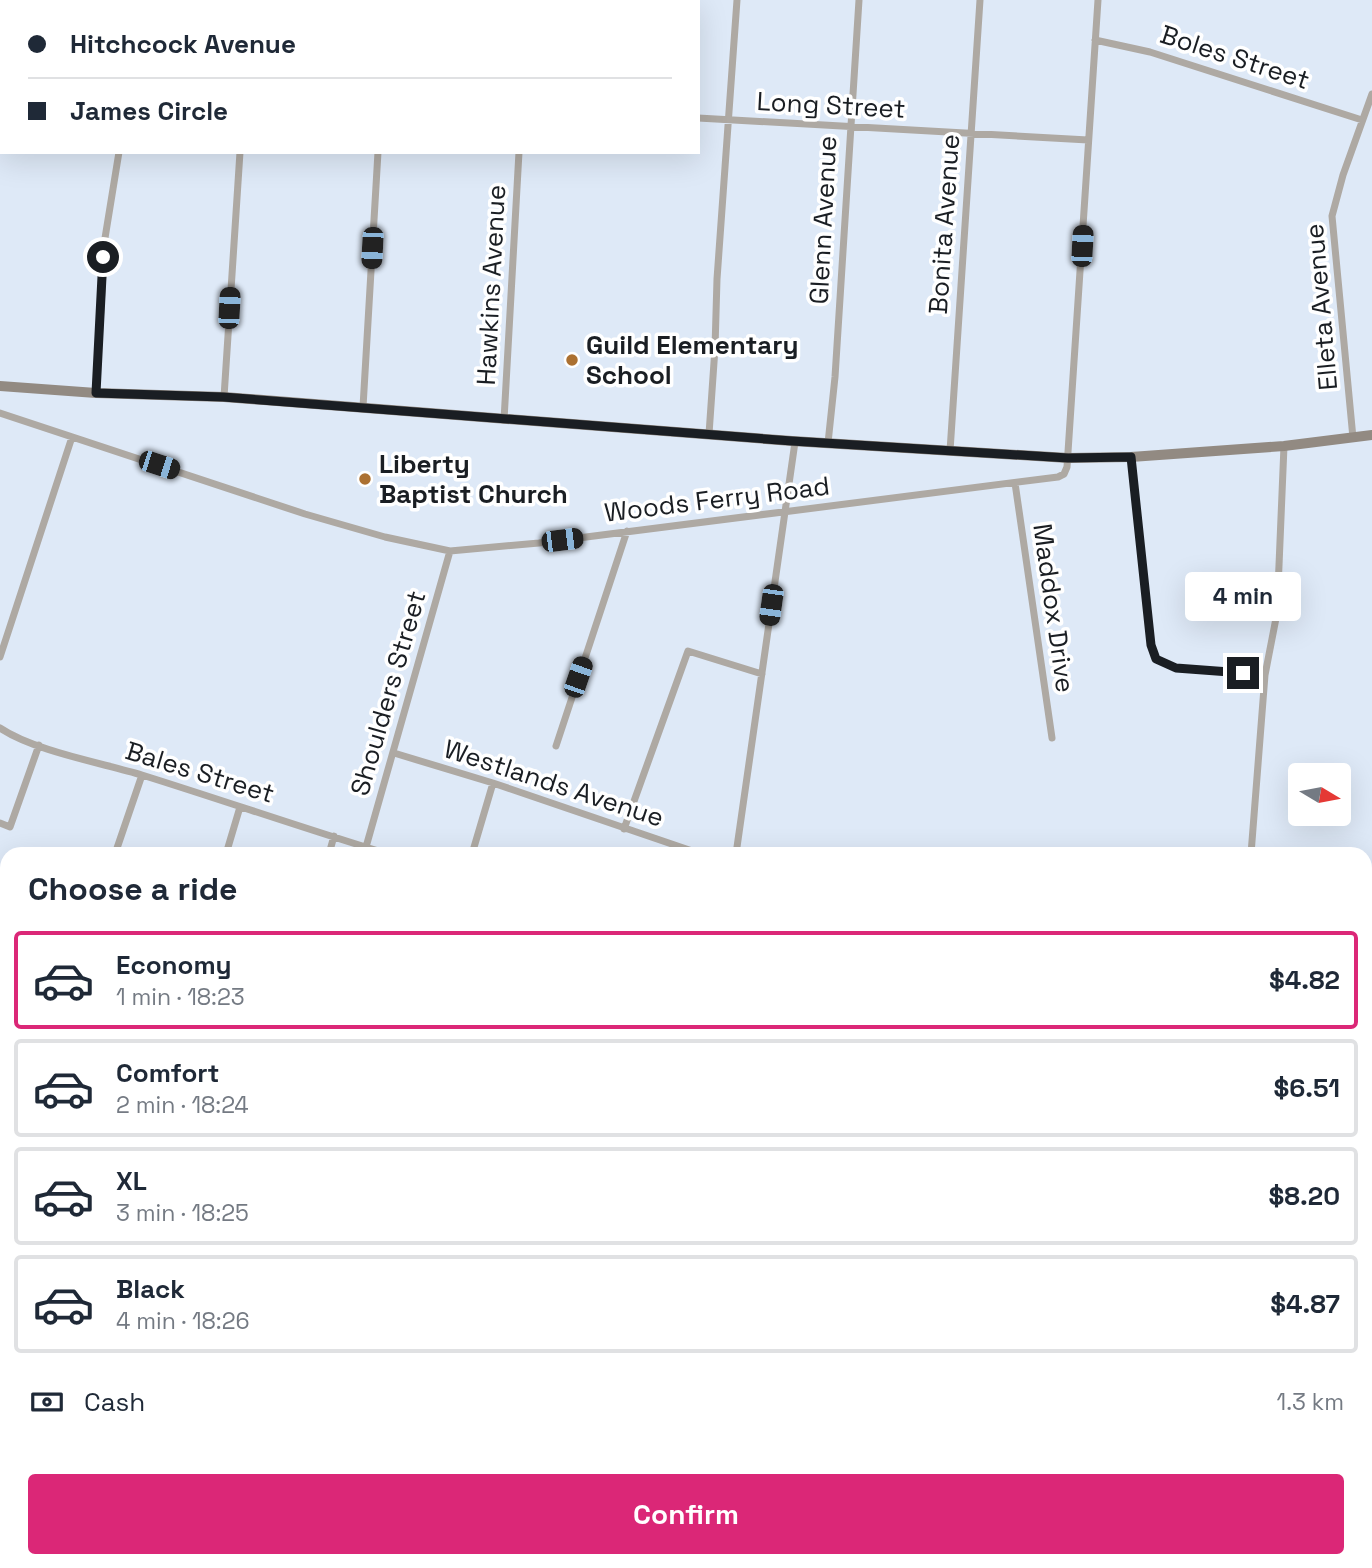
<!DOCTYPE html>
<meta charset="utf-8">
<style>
:root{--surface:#fff;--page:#f6f6f7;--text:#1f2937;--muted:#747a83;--line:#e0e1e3;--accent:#db2777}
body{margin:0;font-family:"Space Grotesk",sans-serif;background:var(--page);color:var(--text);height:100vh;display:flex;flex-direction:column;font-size:26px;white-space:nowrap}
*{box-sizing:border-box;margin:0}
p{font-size:23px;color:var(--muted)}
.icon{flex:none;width:38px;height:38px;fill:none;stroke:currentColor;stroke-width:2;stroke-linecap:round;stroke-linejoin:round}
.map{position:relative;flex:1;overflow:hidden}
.details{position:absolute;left:0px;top:847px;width:1372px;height:721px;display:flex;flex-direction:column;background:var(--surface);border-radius:21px 21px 0 0;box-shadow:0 7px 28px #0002}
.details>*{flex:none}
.banner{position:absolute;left:0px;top:0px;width:700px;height:154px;box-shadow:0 7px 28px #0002;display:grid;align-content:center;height:154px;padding:0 28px;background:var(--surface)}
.needle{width:46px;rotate:100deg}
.controls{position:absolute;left:1288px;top:763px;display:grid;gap:14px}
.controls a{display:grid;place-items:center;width:63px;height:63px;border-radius:7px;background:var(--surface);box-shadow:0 7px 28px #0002;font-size:35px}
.end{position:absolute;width:32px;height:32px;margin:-16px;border:9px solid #1a1e23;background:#fff;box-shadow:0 0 0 4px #fff}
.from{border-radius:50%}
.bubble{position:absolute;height:49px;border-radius:7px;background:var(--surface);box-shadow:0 7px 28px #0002;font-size:23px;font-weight:800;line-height:49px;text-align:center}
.car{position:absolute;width:21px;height:42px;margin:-21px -10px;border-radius:9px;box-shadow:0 0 5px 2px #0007;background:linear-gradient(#222 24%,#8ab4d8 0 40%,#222 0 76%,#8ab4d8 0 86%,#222 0)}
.banner b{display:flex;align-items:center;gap:24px;height:66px;font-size:26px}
.banner b+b{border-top:2px solid var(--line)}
.banner i{width:18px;height:18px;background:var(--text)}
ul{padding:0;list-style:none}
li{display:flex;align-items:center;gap:21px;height:98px;margin:0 14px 10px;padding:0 14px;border:4px solid var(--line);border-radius:7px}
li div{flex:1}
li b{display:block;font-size:26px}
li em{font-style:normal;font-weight:800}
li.current{border-color:var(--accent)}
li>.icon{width:63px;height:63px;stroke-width:1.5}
h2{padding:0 28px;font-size:32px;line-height:84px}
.pay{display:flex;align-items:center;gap:18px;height:77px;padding:0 28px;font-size:26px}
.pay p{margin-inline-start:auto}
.action{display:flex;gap:14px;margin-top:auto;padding:14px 28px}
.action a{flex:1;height:80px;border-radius:7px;background:var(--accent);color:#fff;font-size:28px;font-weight:800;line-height:80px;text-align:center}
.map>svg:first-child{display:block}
</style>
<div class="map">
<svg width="1372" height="1568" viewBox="0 0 1372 1568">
<rect width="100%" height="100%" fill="#dee9f7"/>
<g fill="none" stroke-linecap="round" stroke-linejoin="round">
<!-- street -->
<path stroke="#aea9a3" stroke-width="7" d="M247,2v-2
M387,2v-2
M531,2l1,-2
M1095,40l55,12 212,68
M698,118l390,22
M96,393l9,-155 14,-86
M224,397l16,-245
M363,407l15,-255
M0,413l305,101 80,23 65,14 89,-8 519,-66 6,-3 3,-7 31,-467
M504,420l15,-268
M709,434l6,-86 2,-69 20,-279
M1353,438l-21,-222 11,-41 29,-81
M828,443l7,-66 24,-377
M950,451l30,-451
M1131,457l20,188 5,14 20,9 89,7
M1015,483l37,255
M0,657l72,-220
M0,728c34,23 102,35 142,47 83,26 164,54 246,79
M556,746l71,-215
M394,753l99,30 208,71
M0,823l10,4 29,-82
M624,829l64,-178 74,23
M366,847l84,-296
M115,854l27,-79
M226,854l14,-47
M329,854l5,-18
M472,854l21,-71
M736,854l59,-412
M1251,854l14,-179 12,-62 7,-167
M0,1003l7,3
M1365,1009l7,2
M0,1122l7,3
M1365,1232l7,1
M2,1253l5,-12
M0,1395l7,2
M1365,1438l7,-23
M20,1568l15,-7"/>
<!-- secondary -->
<path stroke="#928a82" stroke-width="10" d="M0,386l96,7 128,4 568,44 276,17 63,-1 153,-11 88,-11"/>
<!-- highway -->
<path stroke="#6d6156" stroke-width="14" d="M0,899l7,3
M931,1568l1,-7"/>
</g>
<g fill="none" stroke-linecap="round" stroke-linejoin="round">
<!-- route -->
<path stroke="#1a1e23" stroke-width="9" d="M103,257l-7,136 127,4 569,44 276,17 63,-1 20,188 5,14 20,9 67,5"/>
</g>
<!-- markers -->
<g fill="#ab7031" stroke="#fff" stroke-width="2.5">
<circle cx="572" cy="360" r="7"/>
<circle cx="365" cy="479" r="7"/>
</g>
<g text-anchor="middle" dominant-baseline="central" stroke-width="7" stroke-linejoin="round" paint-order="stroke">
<!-- street labels -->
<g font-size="26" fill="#1a1e23" stroke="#fff">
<text transform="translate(1235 57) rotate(18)">Boles Street</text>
<text transform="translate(831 105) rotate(3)">Long Street</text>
<text transform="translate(823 220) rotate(-87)">Glenn Avenue</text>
<text transform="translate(944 224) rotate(-86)">Bonita Avenue</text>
<text transform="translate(491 285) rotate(-87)">Hawkins Avenue</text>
<text transform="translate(1321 307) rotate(-95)">Elleta Avenue</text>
<text transform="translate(717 499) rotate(-7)">Woods Ferry Road</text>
<text transform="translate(1054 608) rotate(82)">Maddox Drive</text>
<text transform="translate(388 693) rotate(-74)">Shoulders Street</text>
<text transform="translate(200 772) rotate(17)">Bales Street</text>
<text transform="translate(554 783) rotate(18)">Westlands Avenue</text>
</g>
<!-- poi labels -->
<g font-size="26" font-weight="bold" fill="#1a1e23" stroke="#fff" text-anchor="start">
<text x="586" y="345">Guild Elementary<tspan x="586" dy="30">School</tspan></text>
<text x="379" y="464">Liberty<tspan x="379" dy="30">Baptist Church</tspan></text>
</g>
</g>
</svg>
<div class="controls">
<a><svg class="needle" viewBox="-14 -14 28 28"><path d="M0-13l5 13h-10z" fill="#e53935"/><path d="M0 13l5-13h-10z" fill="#747a83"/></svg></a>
</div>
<i class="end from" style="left:103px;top:257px"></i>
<i class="end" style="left:1243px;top:673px"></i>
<div class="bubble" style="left:1185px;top:572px;width:116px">4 min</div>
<i class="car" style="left:1082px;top:246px;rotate:3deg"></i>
<i class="car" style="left:372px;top:248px;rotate:183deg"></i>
<i class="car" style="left:229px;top:308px;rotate:3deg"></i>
<i class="car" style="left:159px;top:465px;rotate:108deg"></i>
<i class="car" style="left:562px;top:540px;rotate:83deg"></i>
<i class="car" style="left:771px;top:605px;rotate:188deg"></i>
<i class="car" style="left:578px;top:677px;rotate:19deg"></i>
<div class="banner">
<b><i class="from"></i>Hitchcock Avenue</b>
<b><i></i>James Circle</b>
</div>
<section class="details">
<h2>Choose a ride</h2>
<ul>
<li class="current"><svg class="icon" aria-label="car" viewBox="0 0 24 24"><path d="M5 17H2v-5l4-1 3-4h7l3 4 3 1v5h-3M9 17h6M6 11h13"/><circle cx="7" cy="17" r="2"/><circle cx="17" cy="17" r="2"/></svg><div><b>Economy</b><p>1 min · 18:23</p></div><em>$4.82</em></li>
<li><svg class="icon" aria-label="car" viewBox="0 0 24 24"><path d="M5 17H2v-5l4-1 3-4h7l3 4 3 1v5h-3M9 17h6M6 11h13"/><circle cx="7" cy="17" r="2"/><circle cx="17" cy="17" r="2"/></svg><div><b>Comfort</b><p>2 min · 18:24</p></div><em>$6.51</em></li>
<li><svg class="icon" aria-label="car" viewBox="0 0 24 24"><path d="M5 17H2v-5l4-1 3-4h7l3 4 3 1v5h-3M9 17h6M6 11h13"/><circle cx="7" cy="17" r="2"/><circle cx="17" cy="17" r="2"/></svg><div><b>XL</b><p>3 min · 18:25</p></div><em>$8.20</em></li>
<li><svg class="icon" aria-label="car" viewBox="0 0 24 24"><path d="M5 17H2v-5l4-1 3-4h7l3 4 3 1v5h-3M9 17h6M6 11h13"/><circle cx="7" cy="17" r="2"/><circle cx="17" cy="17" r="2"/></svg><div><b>Black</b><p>4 min · 18:26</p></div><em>$4.87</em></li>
</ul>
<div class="pay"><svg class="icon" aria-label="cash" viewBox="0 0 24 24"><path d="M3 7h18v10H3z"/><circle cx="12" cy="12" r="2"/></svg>Cash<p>1.3 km</p></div>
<div class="action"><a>Confirm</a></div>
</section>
</div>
